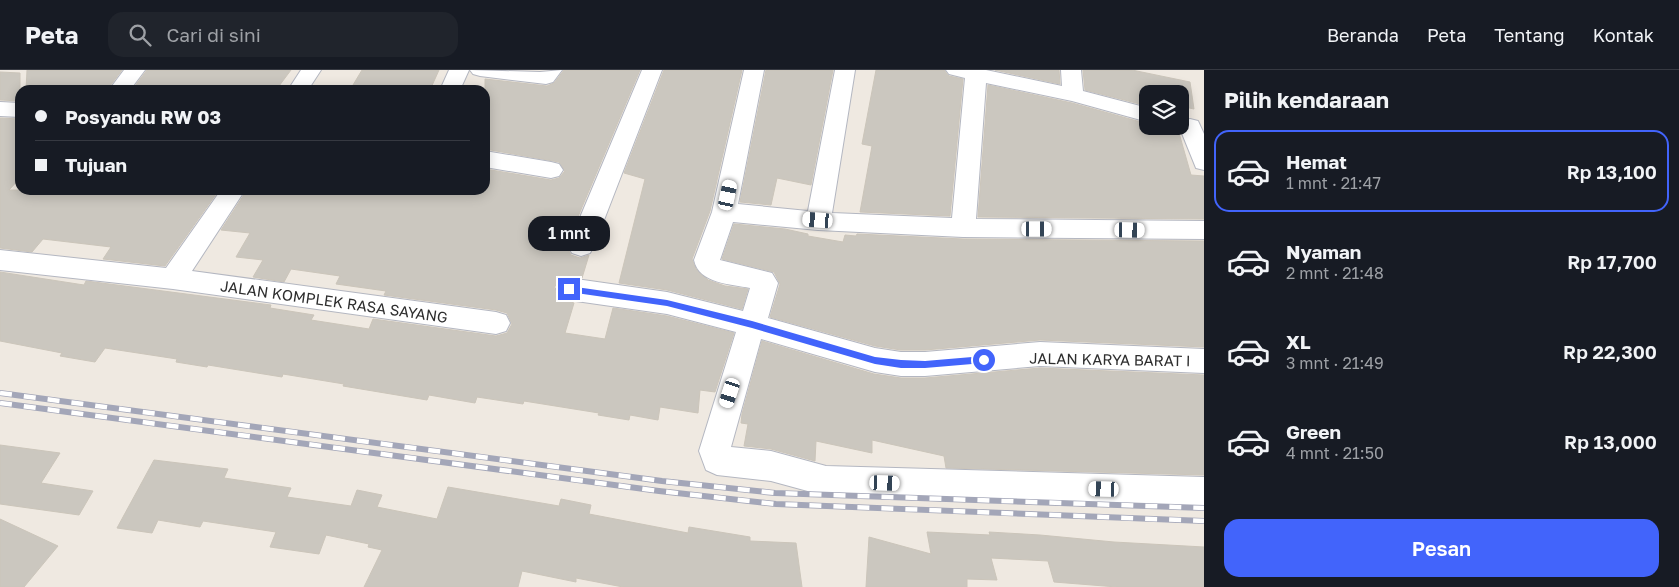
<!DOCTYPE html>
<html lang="id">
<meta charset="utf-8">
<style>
:root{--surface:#171b24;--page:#20242c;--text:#f1f3f6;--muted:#9ea1a6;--line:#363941;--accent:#4264fb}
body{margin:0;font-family:"Golos Text",sans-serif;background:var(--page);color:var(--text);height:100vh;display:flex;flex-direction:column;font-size:19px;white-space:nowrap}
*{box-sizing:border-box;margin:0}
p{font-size:16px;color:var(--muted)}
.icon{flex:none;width:28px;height:28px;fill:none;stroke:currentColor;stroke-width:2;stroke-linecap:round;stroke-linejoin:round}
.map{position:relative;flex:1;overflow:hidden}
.panel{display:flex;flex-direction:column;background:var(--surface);width:475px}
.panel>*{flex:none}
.banner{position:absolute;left:15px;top:15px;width:475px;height:110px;border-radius:15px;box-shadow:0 2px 12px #0003;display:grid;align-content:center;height:110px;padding:0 20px;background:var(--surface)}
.fabs{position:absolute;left:1139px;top:15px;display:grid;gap:10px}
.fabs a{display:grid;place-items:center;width:50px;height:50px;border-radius:10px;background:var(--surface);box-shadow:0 2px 12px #0003;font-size:25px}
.end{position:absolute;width:22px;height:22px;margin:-11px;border:6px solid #4264fb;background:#fff;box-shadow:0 0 0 2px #fff}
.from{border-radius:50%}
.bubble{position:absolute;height:35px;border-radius:15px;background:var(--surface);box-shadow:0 2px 12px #0003;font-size:16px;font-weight:600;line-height:35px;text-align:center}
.car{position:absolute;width:15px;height:30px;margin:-15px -8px;border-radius:6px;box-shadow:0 0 4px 1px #0007;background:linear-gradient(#fff 24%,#345 0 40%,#fff 0 76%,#345 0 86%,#fff 0)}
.banner b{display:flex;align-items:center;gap:18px;height:48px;font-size:19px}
.banner b+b{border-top:1px solid var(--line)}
.banner i{width:12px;height:12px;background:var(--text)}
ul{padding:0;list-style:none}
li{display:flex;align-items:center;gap:15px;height:82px;margin:0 10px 8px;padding:0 10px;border:2px solid transparent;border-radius:15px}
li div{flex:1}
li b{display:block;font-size:19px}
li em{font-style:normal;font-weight:600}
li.selected{border-color:var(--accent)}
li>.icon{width:45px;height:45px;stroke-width:1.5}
h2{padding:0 20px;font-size:22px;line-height:60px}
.action{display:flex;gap:10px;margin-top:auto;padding:10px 20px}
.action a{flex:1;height:58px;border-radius:15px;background:var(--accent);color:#fff;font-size:20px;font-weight:600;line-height:58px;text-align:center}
header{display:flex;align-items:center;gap:30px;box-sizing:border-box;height:70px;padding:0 25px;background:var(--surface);border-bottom:1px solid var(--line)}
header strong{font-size:24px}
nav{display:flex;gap:28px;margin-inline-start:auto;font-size:18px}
.search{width:350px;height:45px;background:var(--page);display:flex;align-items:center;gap:12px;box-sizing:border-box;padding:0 18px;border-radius:15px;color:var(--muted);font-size:19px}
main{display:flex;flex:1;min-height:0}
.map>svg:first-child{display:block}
</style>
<header>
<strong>Peta</strong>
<div class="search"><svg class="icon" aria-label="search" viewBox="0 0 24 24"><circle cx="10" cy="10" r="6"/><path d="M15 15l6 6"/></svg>Cari di sini</div>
<nav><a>Beranda</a><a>Peta</a><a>Tentang</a><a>Kontak</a></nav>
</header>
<main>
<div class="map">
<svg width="1204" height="517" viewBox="0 0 1204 517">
<rect width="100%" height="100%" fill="#efe9e1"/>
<!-- building -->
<path fill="#cbc7bf" stroke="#cbc5ba" d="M27,0h95l-15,20h-81z
M147,0h144l-15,20h-144z
M362,0h77l-9,20h-80z
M564,0h76l-74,175 5,10 9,3 9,-3 -7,23 -14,-2 -9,4 -5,8 5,10 15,5 -9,30 40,6 8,-31 54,8 67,17 -19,59 -15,-2 -2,23 -38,-6 -2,13 -28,-5 -1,5 -31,-5 1,-2 -75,-12 -1,3 -46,-7 -2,6 -46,-8 -2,5 -84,-14 1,-2 -61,-10 -1,3 -74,-12 -1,2 -31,-5 1,-3 -72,-11 -10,14 -35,-6 2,-3 -62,-12v-69l84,13 2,-4 185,24 -1,3 44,7 -3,5 58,9 4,-10 123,17 11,-3 5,-9 -5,-11 -11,-3 -112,-15 2,-4 -50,-7 4,-8 -49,-7 -7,13 -31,-5 10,-17 -27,-3 14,-24 -29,-3 26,-40h238v-21l66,11 8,-2 6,-7 -6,-9 -74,-13v-70l62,7 7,-3z
M664,0h78l-32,141 -18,48 4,10 12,11 17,6 23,3 -6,20 -75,-19 -48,-7 26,-104 -21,-6z
M766,0h67l-22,115 -34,-7 -6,27 -31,-3z
M876,0h68l5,6 14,3 -13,137 -90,-4 12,-66 -10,-2z
M995,0h64l1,14z
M1083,0h49l58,12 4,27 -14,-3v-12h-32v12l-63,-16z
M0,2l20,1v28l-20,-1z
M988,15l84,18 76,21v2h29l14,49 13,1v43l-226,-2z
M0,48l20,1v59l-11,12h210l-54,76 -62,-7 8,-12 -68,-8 -11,13 -32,-4z
M734,154l51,5 23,5v2l35,6 2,-7 11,1 1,-2 106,5 241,2v106l-164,-7 -115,10h-24l-26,-4 -105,-29 10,-33 -6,-12 -52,-13z
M762,271l112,33 27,4h24l115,-10 164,7v100l-258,-7 -2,-12 -72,-16v13l-56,-12 -1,20 -44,-12 -27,-3 4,-22 -7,-1 1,-9z
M0,375l60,8 -19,30 52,8 -14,24 -79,-11z
M154,390l74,9 -4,9 67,10 -4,9 64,9 6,-16 25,5 -5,12 60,12 11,-32 111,19 2,-7 30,6 -2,9 99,19 1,-6 61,10v4l46,2 6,44h-179l-47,-9v4l-54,-11 -4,16h-154l18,-37 -14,-3 1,-3 -43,-9 -7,19 -49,-7 6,-15 -73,-11 -3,6 -42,-7 -6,13 -35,-5z
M0,449l58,27 -34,41h-24z
M927,462l63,3 -1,-3 51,3 74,7 90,5v40h-87l-63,-5 -6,-21 -57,-3 6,22 -30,-1v8h-101l3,-50 62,17z"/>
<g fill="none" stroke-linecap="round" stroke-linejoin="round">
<!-- minor casing -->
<g stroke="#b4b7c1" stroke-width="2">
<path id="minor" d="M124,0h21l-15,20h-21z
M301,0h20l-13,20h-20z
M449,0h20l-9,20h-20z
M470,0l70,2 22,-2 -9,12 -7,2 -66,-8 -7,-2z
M642,0h20l-68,176 -4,7 -9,3 -9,-3 -4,-7z
M744,0h20l-26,134 70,7 27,-141h20l-23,143 120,5 13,-140 -16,-4 -3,-4h40l76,16 -1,-16h20l2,21 65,17v14l-76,-21 -86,-18 -10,136 228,2v18l-241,-2 -145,-7 -85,-8 -13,38 52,13 6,10 -10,35 107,30 26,4h24l115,-10 164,7v24l-164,-7 -115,10h-24l-26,-4 -114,-33 -30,108 40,4 55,15 378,11v30l-378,-11 -55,-15 -54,-6 -11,-5 -7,-19 37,-119 -69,-18 -98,-14 -9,-4 -4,-7 4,-7 9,-4 98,14 76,19 7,-23c-19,-4 -51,-4 -56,-28l18,-48z
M0,32l20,1v14l-20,-1z
M1190,49l8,2 6,13v36l-8,-2 -17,-42 3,-5z
M485,81l66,11 8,2 4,6 -4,6 -8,2 -66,-11z
M221,120h24l-53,81 304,41 10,3 4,8 -4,8 -10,3 -323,-45 -173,-19v-20l166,18z"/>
</g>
<!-- minor -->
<use href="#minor" fill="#fff" fill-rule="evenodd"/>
<!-- rail casing -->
<g stroke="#a3a6b8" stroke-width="6">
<path id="rail" d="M0,323l662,88 113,12 429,15
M0,333l659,88 117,13 428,17"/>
</g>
<!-- rail -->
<use href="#rail" stroke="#fff" stroke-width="4.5" stroke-dasharray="12" stroke-linecap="butt"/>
</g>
<!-- route -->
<path fill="#4264fb" d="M569,216l98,14 85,21 123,36 26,3 24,1 59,-5 4,4 -4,3 -59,5h-24l-26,-4 -123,-36 -85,-22 -98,-14 -4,-3z"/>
<g text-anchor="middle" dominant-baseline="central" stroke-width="4" stroke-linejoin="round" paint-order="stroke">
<!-- street labels -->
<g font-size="15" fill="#2e2e2e" stroke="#fff">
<text transform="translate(334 231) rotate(8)">JALAN KOMPLEK RASA SAYANG</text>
<text transform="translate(1110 289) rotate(1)">JALAN KARYA BARAT I</text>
</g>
</g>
</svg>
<div class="fabs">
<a><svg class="icon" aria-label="layers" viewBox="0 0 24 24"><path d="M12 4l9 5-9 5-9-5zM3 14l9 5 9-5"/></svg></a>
</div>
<i class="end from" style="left:984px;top:290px"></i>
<i class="end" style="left:569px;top:219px"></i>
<div class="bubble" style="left:528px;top:146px;width:82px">1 mnt</div>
<i class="car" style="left:728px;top:125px;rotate:12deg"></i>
<i class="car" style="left:818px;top:150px;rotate:274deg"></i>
<i class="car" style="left:1037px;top:159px;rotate:90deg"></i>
<i class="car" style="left:1130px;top:160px;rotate:91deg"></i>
<i class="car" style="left:730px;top:323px;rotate:198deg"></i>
<i class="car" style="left:885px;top:413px;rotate:92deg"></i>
<i class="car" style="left:1104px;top:419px;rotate:272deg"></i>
<div class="banner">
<b><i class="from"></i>Posyandu RW 03</b>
<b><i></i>Tujuan</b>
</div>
</div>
<section class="panel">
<h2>Pilih kendaraan</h2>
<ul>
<li class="selected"><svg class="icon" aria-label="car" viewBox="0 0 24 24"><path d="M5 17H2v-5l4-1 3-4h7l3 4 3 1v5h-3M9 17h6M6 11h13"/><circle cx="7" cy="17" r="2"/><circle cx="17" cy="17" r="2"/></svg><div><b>Hemat</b><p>1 mnt · 21:47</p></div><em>Rp 13,100</em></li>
<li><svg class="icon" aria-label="car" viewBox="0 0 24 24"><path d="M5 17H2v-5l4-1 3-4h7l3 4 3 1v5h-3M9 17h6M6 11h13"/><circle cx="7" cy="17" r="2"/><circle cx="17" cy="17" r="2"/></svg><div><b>Nyaman</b><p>2 mnt · 21:48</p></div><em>Rp 17,700</em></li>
<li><svg class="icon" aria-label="car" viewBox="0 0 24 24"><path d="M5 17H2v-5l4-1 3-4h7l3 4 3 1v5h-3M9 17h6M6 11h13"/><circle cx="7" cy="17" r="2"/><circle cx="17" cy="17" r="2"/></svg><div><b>XL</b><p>3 mnt · 21:49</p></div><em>Rp 22,300</em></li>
<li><svg class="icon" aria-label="car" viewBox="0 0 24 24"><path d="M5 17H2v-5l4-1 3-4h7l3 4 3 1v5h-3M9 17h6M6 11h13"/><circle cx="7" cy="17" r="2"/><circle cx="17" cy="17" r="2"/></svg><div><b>Green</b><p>4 mnt · 21:50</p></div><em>Rp 13,000</em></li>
</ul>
<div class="action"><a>Pesan</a></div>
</section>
</main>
